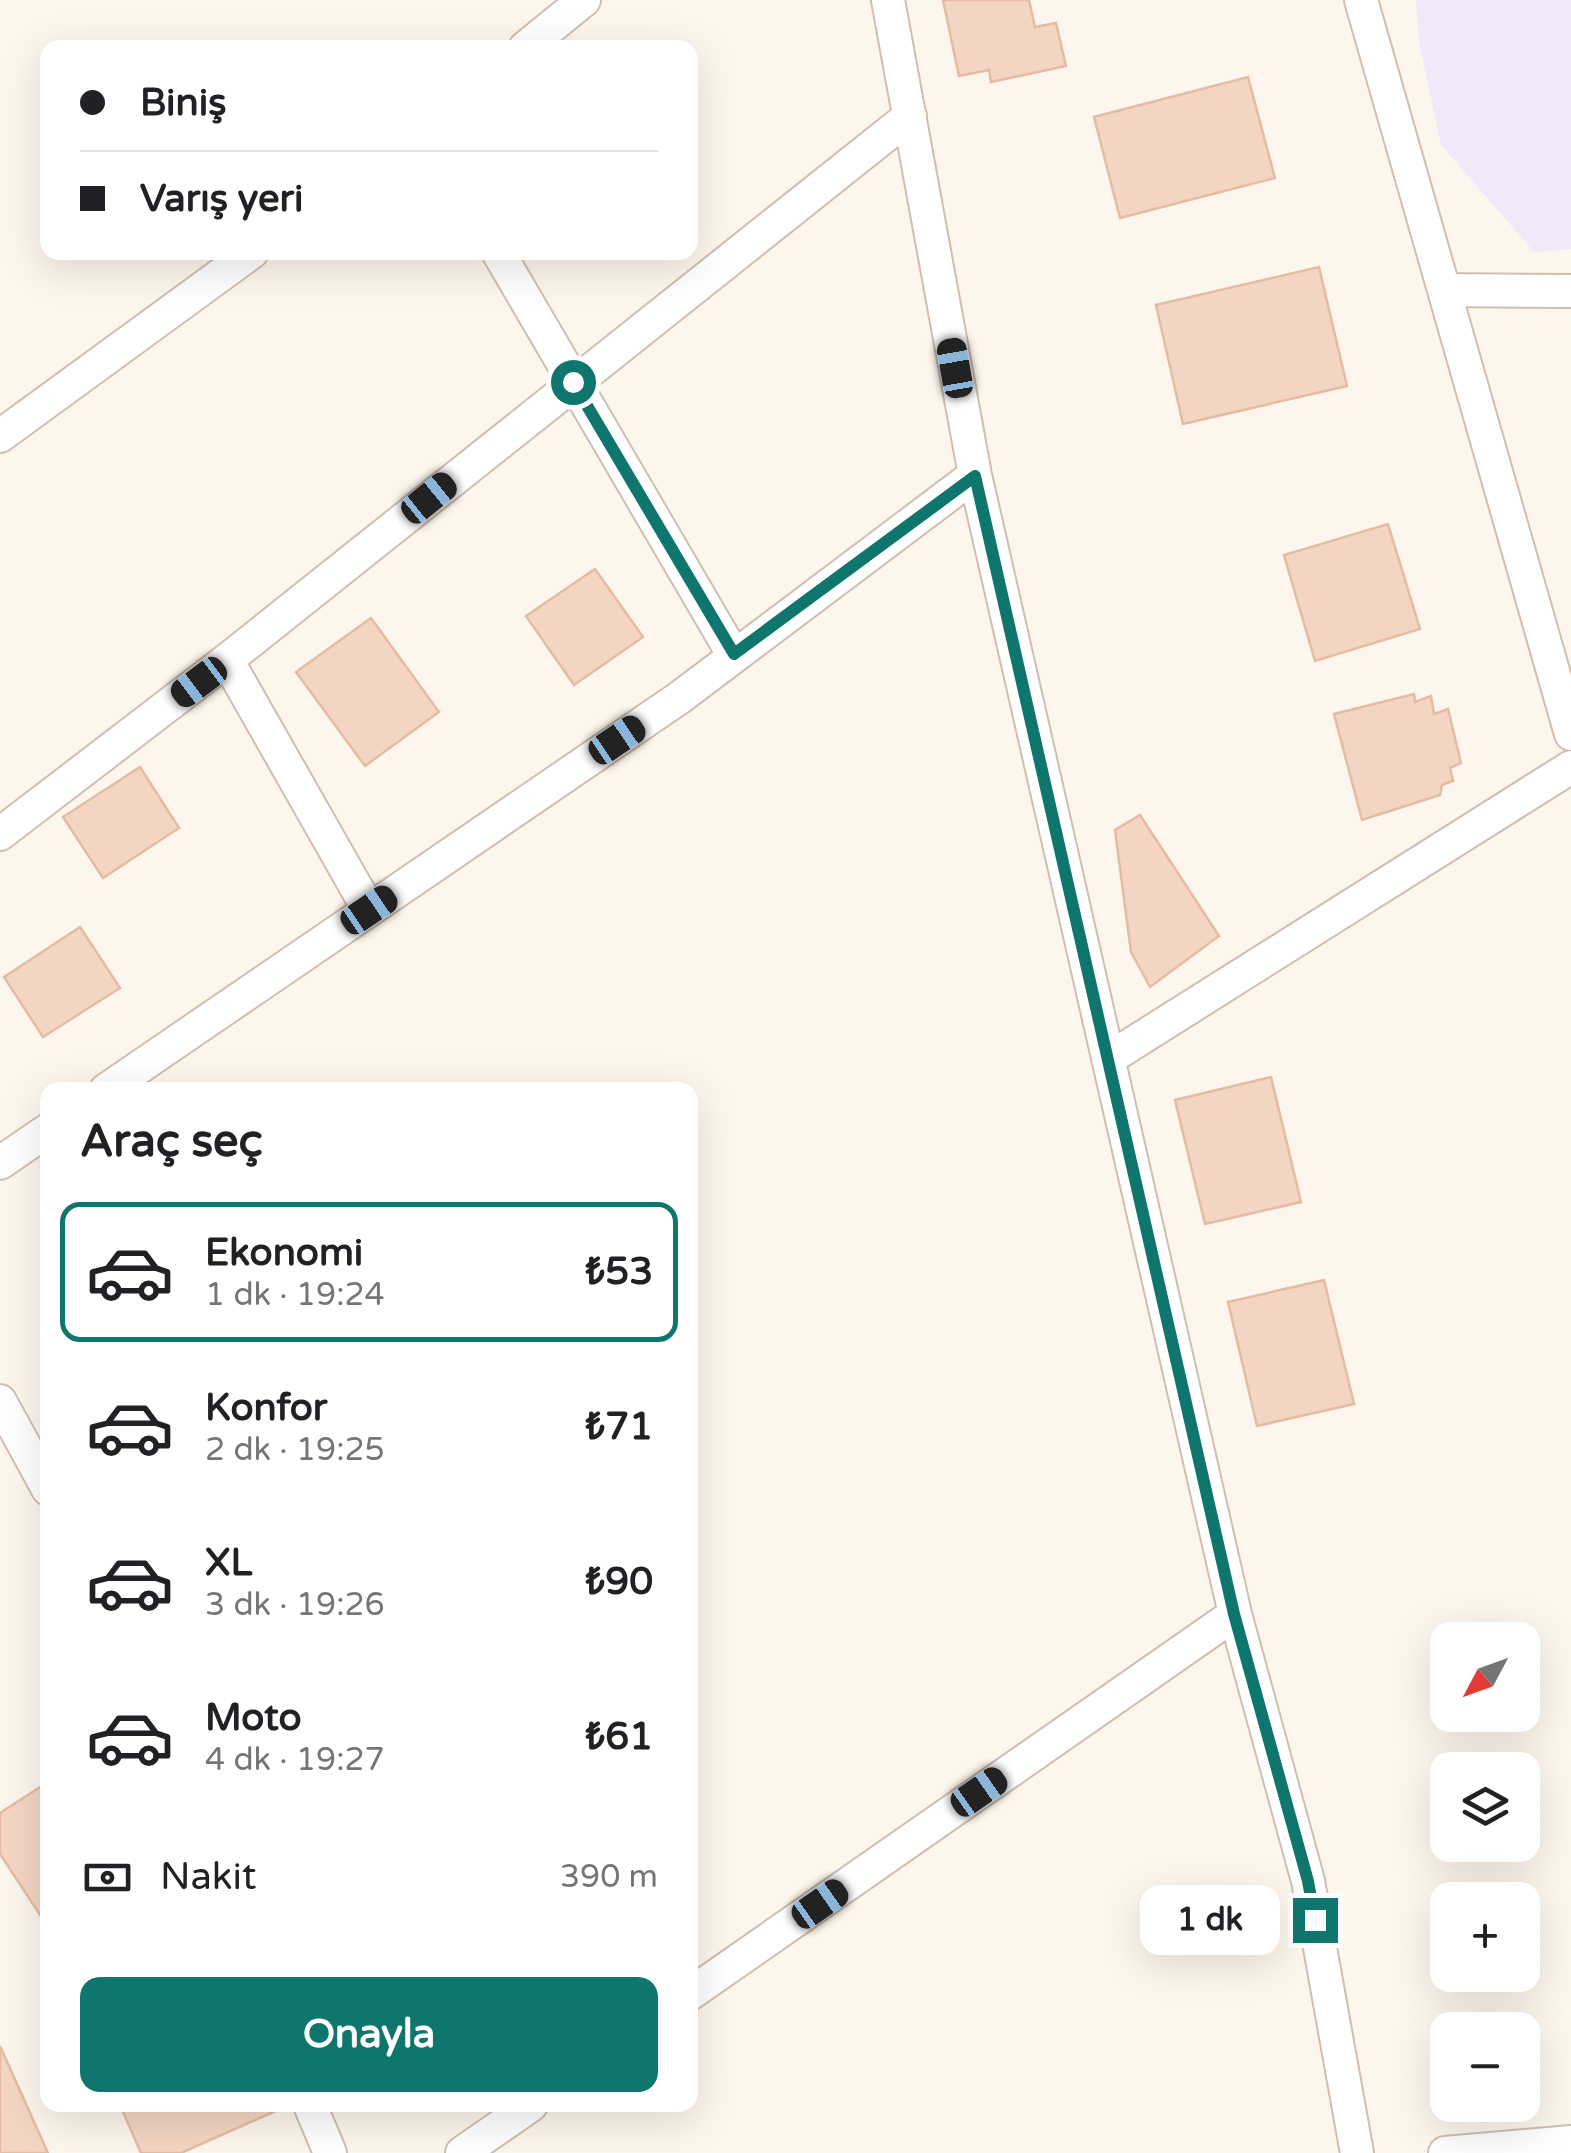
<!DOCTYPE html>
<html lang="tr">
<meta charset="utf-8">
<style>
:root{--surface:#fff;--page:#f2f2f2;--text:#202124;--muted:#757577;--line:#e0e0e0;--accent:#0f766e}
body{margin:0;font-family:"Varela Round",sans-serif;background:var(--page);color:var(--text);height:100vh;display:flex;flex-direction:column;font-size:38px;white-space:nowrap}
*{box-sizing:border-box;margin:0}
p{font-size:32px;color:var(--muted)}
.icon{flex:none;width:55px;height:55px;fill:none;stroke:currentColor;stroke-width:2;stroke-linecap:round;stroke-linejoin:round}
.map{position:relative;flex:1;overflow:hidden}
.panel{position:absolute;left:40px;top:1082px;width:658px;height:1030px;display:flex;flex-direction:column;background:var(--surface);border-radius:20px;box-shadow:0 10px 40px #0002}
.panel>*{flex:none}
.guide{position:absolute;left:40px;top:40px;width:658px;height:220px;border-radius:20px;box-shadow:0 10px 40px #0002;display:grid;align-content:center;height:220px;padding:0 40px;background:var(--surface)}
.needle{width:65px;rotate:229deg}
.fabs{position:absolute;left:1430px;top:1622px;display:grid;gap:20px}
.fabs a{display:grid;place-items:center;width:110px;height:110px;border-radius:20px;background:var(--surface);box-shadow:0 10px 40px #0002;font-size:50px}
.end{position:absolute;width:45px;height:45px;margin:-22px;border:12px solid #0f766e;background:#fff;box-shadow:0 0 0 5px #fff}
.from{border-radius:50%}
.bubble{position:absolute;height:70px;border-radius:20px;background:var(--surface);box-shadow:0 10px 40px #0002;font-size:32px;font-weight:800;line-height:70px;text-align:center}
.car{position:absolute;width:30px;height:60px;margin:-30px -15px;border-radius:12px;box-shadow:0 0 8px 2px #0007;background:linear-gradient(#222 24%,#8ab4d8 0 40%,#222 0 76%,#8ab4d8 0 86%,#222 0)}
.guide b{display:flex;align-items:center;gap:35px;height:95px;font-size:38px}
.guide b+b{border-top:2px solid var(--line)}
.guide i{width:25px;height:25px;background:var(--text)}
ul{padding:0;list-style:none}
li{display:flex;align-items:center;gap:30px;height:140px;margin:0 20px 15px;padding:0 20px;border:5px solid transparent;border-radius:20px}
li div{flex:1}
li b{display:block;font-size:38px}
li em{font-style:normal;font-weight:800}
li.selected{border-color:var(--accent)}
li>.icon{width:90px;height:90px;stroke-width:1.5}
h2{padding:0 40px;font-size:45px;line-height:120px}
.pay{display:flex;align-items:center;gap:25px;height:110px;padding:0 40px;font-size:38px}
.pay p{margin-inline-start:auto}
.button{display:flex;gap:20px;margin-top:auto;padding:20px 40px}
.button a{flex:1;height:115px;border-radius:20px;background:var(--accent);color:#fff;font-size:40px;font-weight:800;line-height:115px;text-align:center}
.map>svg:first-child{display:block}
</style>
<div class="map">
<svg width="1571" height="2153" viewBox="0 0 1571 2153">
<rect width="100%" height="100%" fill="#fdf6ec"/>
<!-- education -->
<path fill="#f3e8fa" d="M1416,0h155v249l-37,3 -93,-107 -22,-103z"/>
<!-- building -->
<path fill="#f3d5c3" stroke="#e6bba3" stroke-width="2.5" d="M943,0h86l6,27 21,-4 10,43 -75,16 -2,-12 -30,6z
M1248,77l27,101 -155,40 -26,-101z
M1319,267l28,119 -164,38 -27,-119z
M1388,524l32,105 -105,32 -31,-106z
M595,569l48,68 -69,48 -48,-69z
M371,618l68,94 -74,54 -69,-94z
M1414,694l1,8 16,-6 3,18 14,-5 13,54 -11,5 3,13 -11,4 -2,10 -78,25 -28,-106z
M140,767l39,61 -76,50 -40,-61z
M1140,815l79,121 -69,51 -19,-35 -16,-122z
M80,927l40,61 -77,49 -39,-60z
M1271,1077l30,125 -96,22 -30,-124z
M1324,1280l30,124 -97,22 -29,-124z
M48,1782v145l-48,-73v-41z
M0,2046l48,107h-48z
M120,2105h169l-108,48h-40z"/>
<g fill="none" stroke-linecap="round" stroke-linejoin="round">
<!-- minor casing -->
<g stroke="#d1beb0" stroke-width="36">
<path id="minor" d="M888,0l87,475 260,1139 73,267 49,272
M1361,0l210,734
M525,48l59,-48
M498,252l235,402
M1445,290l126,1
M0,436l252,-184
M227,660l142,250
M0,834l227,-174 683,-544
M1108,1059l463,-292
M106,1090l573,-392 296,-223
M0,1163l48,-33
M0,1401l48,88
M690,1994l545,-380
M310,2105l20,48
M462,2153l69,-48
M1445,2153l126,-11"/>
</g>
<!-- minor -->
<use href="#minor" stroke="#fff" stroke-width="32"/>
</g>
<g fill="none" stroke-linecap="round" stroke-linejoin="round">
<!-- route -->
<path stroke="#0f766e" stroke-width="12" d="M573,382l161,272 241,-178 259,1138 74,267 7,39"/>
</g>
</svg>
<div class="fabs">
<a><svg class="needle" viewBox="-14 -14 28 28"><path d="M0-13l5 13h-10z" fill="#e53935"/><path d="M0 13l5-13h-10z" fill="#757577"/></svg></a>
<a><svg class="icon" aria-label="layers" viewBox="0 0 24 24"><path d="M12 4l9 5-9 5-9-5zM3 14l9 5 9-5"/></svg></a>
<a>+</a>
<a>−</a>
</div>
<i class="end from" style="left:573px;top:382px"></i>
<i class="end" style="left:1315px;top:1920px"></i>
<div class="bubble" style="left:1140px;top:1885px;width:140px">1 dk</div>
<i class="car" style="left:955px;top:368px;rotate:350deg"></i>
<i class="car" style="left:429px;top:498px;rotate:51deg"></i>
<i class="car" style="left:199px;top:682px;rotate:233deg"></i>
<i class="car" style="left:617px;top:740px;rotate:56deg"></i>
<i class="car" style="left:369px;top:910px;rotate:56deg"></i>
<i class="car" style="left:979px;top:1792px;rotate:55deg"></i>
<i class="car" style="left:820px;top:1904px;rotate:55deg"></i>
<div class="guide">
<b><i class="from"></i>Biniş</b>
<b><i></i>Varış yeri</b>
</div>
<section class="panel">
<h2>Araç seç</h2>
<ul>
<li class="selected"><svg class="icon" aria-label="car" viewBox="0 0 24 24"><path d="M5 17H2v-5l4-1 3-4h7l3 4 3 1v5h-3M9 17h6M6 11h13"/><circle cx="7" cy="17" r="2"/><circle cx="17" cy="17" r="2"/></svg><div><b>Ekonomi</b><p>1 dk · 19:24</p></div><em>₺53</em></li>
<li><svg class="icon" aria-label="car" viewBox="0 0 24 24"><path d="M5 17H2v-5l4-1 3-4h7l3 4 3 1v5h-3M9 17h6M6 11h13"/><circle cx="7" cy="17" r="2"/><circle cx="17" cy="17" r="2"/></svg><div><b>Konfor</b><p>2 dk · 19:25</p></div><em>₺71</em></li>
<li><svg class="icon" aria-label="car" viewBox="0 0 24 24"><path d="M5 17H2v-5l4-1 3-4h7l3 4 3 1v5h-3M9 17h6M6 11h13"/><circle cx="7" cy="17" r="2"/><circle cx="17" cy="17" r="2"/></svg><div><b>XL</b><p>3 dk · 19:26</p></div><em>₺90</em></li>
<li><svg class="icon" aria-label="car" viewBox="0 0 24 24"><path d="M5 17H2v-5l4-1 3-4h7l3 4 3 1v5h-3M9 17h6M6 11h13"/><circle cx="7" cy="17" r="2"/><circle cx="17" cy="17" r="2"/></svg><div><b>Moto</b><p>4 dk · 19:27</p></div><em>₺61</em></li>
</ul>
<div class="pay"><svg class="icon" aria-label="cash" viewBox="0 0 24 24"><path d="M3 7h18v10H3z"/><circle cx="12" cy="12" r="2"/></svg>Nakit<p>390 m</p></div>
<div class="button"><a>Onayla</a></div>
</section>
</div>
